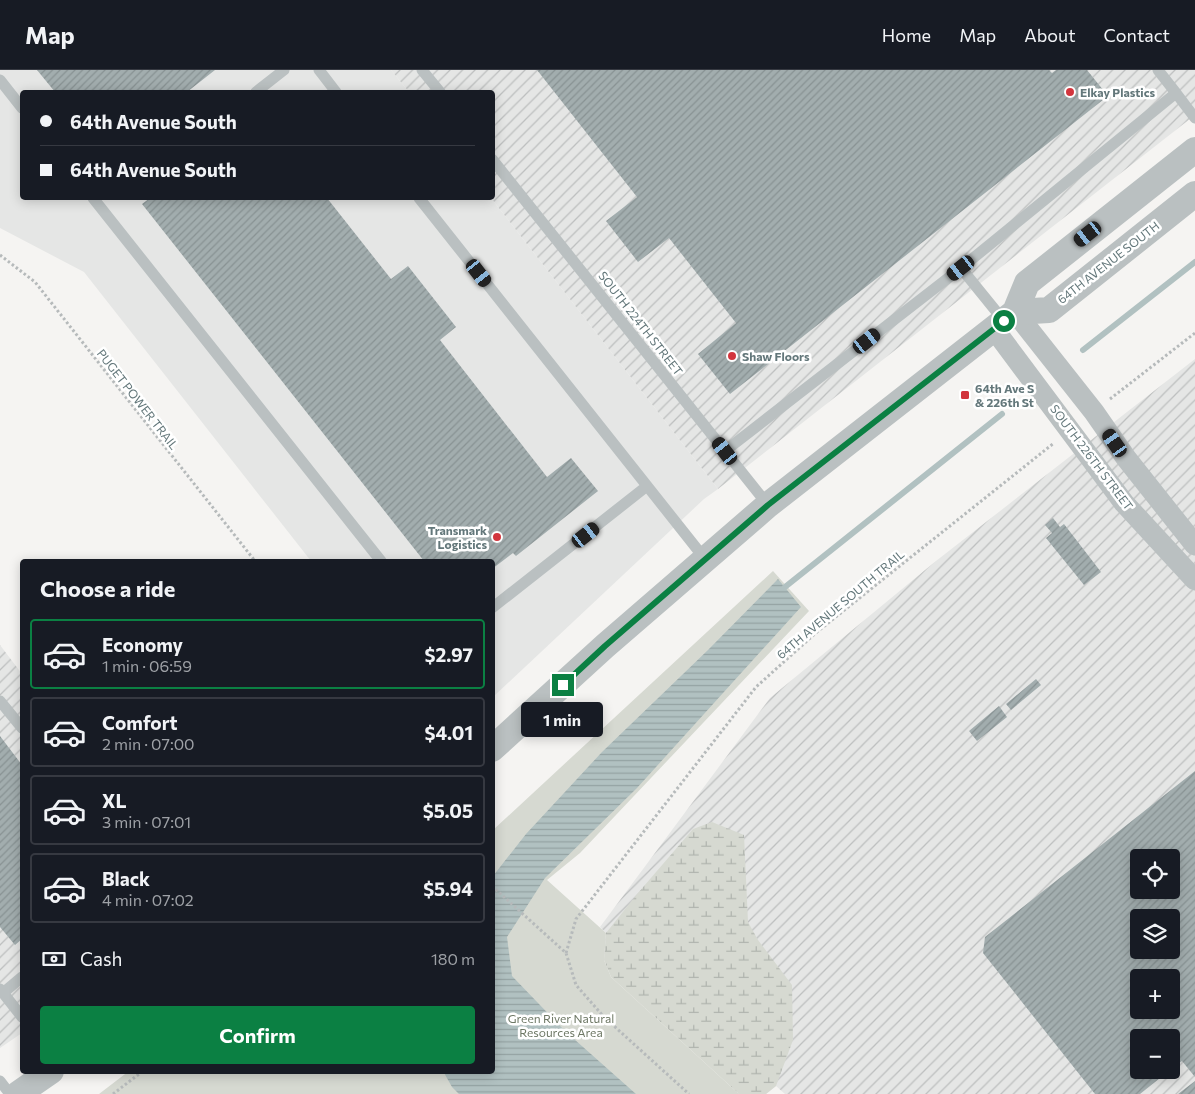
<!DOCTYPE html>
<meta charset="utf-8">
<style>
:root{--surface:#171b24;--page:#20242c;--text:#f1f3f6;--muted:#9ea1a6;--line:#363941;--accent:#0b8043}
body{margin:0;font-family:Commissioner,sans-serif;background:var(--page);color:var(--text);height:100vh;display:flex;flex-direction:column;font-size:19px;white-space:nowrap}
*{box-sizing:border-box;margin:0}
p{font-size:16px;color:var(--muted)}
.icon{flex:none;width:28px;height:28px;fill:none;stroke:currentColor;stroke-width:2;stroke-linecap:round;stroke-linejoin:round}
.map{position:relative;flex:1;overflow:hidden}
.side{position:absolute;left:20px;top:489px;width:475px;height:515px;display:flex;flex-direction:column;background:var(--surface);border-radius:5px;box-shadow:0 2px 12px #0003}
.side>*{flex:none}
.banner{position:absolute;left:20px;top:20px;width:475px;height:110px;border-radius:5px;box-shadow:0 2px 12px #0003;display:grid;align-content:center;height:110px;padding:0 20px;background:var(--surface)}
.controls{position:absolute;left:1130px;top:779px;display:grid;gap:10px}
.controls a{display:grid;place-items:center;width:50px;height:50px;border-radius:5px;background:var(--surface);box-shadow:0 2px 12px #0003;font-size:25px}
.end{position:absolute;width:22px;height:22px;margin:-11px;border:6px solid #0b8043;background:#fff;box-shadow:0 0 0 2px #fff}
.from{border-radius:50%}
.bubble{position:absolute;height:35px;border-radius:5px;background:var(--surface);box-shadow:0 2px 12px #0003;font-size:16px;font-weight:700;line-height:35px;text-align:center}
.car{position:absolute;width:15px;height:30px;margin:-15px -8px;border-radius:6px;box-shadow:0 0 4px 1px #0007;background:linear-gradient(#222 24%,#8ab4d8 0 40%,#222 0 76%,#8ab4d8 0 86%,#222 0)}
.banner b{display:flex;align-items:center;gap:18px;height:48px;font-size:19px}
.banner b+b{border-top:1px solid var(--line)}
.banner i{width:12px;height:12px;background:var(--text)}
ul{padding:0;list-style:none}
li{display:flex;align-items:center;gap:15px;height:70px;margin:0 10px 8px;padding:0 10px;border:2px solid var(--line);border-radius:5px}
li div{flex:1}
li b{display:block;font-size:19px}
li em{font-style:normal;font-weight:700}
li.current{border-color:var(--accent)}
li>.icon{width:45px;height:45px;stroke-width:1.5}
h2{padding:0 20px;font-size:22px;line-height:60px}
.pay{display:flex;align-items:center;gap:12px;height:55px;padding:0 20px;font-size:19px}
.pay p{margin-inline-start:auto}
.action{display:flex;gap:10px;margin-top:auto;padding:10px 20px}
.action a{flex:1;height:58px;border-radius:5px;background:var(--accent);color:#fff;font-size:20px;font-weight:700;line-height:58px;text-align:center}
header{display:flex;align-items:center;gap:30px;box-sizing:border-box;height:70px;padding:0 25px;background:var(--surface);border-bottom:1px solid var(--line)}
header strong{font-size:24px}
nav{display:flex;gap:28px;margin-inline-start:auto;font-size:18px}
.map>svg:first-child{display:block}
</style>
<header>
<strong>Map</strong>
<nav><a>Home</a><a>Map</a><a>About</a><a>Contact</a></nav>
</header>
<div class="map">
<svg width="1195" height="1024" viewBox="0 0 1195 1024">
<defs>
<pattern id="industrial-furrows" width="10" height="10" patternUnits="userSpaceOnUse" patternTransform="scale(1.25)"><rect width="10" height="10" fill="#e5e6e5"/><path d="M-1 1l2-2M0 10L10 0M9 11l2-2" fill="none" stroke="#bdbfbf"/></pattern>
<pattern id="wetland-marsh" width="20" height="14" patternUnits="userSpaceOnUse" patternTransform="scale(1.25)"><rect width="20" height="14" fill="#d6d9d1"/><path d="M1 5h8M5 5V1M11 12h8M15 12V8" fill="none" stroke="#b1b5af"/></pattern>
<pattern id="water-rules" width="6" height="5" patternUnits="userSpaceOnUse" patternTransform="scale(1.25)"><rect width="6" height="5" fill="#b1c1c1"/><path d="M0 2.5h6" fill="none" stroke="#94a2a2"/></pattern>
<pattern id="building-hatch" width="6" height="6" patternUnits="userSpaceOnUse" patternTransform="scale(1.25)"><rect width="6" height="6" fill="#a2adae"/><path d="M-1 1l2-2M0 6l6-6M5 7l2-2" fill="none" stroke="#889293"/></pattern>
</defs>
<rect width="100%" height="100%" fill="#f5f4f2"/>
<!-- built -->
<path fill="#e5e6e5" d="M0,0h391l18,22h-387v106h469l227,291 -14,10 -211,198 -1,-136h-181l-227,-289 -84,-44z"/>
<!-- industrial -->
<path fill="url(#industrial-furrows)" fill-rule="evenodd" d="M391,0h804v45l-477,374 -227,-291h1v-106h-83z
M1195,289v735h-410l-9,-8 -10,8h-27l-135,-134 2,-27 -6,-6 170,-229 166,-137zM1139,788h32v32h-32zM1139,848h32v32h-32zM1139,908h32v32h-32zM1139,968h32v32h-32z
M0,575l22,29v359l-22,15z"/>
<!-- wetland -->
<path fill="url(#wetland-marsh)" d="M712,752l32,13 4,87 10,18 34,45 1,55 -17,46 -10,8h-27l-128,-117 -7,-17 2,-27 32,-40 55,-64z"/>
<!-- park -->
<path fill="#d6d9d1" d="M773,501l36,40 -229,242 -33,27 59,53 -2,27 7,17 128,117h-640l30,-23h363l1,-241z"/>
<!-- water -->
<path fill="url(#water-rules)" d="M778,509l23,28 -164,181 -92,90 -38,59 5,39 53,55 71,63h-177l-7,-7 -9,-16h49l1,-195 33,-42 76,-82 106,-102z"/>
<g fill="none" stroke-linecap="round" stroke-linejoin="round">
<!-- stream -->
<path stroke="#b1c1c1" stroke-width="6" d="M1083,280l112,-88
M785,517l217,-173"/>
</g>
<!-- building -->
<path fill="url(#building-hatch)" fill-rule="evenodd" d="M37,0h178l-28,22h-132z
M537,0h512l3,3 4,-3h31l21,26 -378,298 -32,-40 38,-31 -67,-85 -31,24 -32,-41 31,-24z
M150,128h177l64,81 17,-13 48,61 -16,13 107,137 24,-19 27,33 -82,65 -3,-3 -21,16v-8h-68l-282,-357z
M1053,448l7,9 4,-3 37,48 -17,13 -38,-47 6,-5 -7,-8z
M1036,609l5,6 -30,25 -5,-6z
M999,636l8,11 -30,24 -8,-10z
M0,666l22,29v174l-7,6 -15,-18z
M1195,701v306l-13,-16 -11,8v-31h-32v32h31l-30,24h-45l-112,-141 2,-16zM1139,788h32v32h-32zM1139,848h32v32h-32zM1139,908h32v32h-32z
M1195,1011v13h-17z"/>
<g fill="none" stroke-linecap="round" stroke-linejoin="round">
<!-- path -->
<path stroke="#b6babb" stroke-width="3" stroke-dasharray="2.5 2.5" stroke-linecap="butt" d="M0,185l35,27 220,279
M1110,329l85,-66
M492,816l74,67 10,32 28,32 85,77
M566,883l10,-34 180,-232 61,-55 237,-189
M113,1024l30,-23"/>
<!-- service -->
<path stroke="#bac0c1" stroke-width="11" d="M319,0l17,22
M422,0l18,22
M1158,0l18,23
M0,10l22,28
M256,22l28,-22
M492,89l276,346
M93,128l288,363
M419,128l286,361
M961,198l43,53
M725,381l236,-183 215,-175 19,25
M492,538l155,-122
M0,631l22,27
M0,919l22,28
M3,923l19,-16
M0,1011l10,13"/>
<!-- minor -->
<path stroke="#bac0c1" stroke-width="21" d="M1015,242l79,100 32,46 69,87
M994,259l130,174 71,77"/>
<!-- tertiary -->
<path stroke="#bac0c1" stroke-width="26" d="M1015,242l34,-2 146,-116
M492,679l113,-103 163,-141 247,-193 12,-29 168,-133
M18,1024l33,-23"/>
</g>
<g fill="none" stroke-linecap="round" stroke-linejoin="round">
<!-- route -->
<path stroke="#0b8043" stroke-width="6" d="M563,615l42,-39 163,-141 236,-184"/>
</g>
<!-- markers -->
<g fill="#d2353d" stroke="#fff" stroke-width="2">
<circle cx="1070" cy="22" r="5"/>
<circle cx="732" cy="286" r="5"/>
<rect x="960" y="320" width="10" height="10" rx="2.5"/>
<circle cx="497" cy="467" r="5"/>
</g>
<g text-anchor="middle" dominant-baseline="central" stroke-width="5" stroke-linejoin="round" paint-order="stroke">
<!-- poi labels -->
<g font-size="12" font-weight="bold" fill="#63777a" stroke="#fff" text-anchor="start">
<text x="1080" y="22">Elkay Plastics</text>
<text x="742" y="286">Shaw Floors</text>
<text x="975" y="318">64th Ave S<tspan x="975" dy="14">&amp; 226th St</tspan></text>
<text x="487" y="460" text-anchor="end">Transmark<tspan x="487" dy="14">Logistics</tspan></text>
</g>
<!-- street labels -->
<g font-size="12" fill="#63777a" stroke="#fff">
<text transform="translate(1108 192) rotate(-38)">64TH AVENUE SOUTH</text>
<text transform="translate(641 253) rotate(52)">SOUTH 224TH STREET</text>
<text transform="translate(138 329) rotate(52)">PUGET POWER TRAIL</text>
<text transform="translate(1092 387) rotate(53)">SOUTH 226TH STREET</text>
<text transform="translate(840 534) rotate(-40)">64TH AVENUE SOUTH TRAIL</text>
</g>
<!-- park labels -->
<g font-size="12" fill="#6e7865" stroke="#fff">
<text x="561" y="948">Green River Natural<tspan x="561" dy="14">Resources Area</tspan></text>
</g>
</g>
</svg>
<div class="controls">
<a><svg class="icon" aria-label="locate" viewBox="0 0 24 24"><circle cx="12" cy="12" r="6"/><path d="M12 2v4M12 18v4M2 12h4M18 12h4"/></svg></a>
<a><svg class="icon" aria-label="layers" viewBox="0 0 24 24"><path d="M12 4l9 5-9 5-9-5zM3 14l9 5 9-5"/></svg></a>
<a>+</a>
<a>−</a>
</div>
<i class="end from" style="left:1004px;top:251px"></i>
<i class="end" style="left:563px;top:615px"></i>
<div class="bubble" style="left:521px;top:632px;width:82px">1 min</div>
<i class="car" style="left:1088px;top:164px;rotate:232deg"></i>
<i class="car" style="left:961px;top:198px;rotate:232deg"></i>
<i class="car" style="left:479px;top:203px;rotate:142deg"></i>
<i class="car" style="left:867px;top:271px;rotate:52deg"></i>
<i class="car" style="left:1115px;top:373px;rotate:325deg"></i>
<i class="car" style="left:725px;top:381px;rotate:322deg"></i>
<i class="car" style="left:586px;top:465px;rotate:52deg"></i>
<div class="banner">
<b><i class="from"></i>64th Avenue South</b>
<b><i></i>64th Avenue South</b>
</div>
<section class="side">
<h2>Choose a ride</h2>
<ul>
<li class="current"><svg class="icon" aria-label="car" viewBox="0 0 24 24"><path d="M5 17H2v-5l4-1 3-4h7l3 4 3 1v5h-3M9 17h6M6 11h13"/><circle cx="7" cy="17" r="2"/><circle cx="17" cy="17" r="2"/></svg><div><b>Economy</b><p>1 min · 06:59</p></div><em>$2.97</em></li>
<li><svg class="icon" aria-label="car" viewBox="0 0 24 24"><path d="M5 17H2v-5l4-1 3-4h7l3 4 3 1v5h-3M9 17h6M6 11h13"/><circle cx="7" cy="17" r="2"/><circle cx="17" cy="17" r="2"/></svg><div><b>Comfort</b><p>2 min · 07:00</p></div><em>$4.01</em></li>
<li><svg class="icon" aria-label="car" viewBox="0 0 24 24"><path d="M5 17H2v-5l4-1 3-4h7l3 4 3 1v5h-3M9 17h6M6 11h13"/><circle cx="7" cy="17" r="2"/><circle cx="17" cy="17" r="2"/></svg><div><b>XL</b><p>3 min · 07:01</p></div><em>$5.05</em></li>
<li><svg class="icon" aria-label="car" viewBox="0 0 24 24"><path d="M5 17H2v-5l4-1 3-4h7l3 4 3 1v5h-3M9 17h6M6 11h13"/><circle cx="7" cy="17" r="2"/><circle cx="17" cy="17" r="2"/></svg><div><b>Black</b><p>4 min · 07:02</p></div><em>$5.94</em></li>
</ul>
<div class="pay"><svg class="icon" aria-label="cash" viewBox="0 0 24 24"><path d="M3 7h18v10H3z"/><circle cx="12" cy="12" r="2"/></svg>Cash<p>180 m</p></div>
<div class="action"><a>Confirm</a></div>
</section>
</div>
